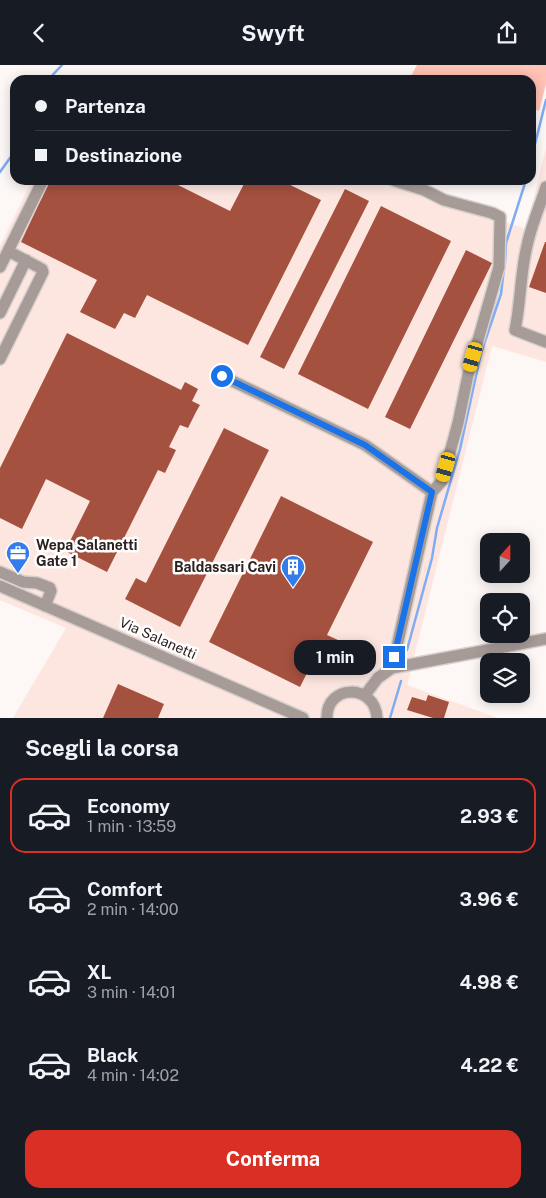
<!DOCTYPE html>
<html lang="it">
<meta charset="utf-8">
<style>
:root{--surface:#171b24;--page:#20242c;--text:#f1f3f6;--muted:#9ea1a6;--line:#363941;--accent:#d93025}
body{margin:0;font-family:"Public Sans",sans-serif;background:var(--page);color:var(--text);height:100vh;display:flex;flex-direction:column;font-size:19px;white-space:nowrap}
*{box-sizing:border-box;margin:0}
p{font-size:16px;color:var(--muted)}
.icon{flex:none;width:28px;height:28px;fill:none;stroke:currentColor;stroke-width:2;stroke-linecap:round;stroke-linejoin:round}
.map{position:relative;height:653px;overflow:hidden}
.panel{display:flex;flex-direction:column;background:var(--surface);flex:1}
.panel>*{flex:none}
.hud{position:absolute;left:10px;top:10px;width:526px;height:110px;border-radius:15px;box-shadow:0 2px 12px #0003;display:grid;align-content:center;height:110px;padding:0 25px;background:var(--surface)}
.needle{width:32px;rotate:21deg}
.tools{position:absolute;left:480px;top:468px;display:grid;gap:10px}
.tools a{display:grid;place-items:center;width:50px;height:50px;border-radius:10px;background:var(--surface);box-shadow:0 2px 12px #0003;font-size:25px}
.end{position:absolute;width:22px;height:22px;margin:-11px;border:6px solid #1a73e8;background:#fff;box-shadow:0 0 0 2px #fff}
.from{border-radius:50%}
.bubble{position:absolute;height:35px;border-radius:15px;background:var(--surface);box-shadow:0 2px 12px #0003;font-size:16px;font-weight:700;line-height:35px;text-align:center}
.car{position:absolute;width:15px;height:30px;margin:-15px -8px;border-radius:6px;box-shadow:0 0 4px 1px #0007;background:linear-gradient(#f5c518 24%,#345 0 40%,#f5c518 0 76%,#345 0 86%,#f5c518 0)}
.hud b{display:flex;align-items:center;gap:18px;height:48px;font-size:19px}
.hud b+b{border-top:1px solid var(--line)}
.hud i{width:12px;height:12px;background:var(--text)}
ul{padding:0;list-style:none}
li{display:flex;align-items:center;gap:15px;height:75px;margin:0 10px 8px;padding:0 15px;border:2px solid transparent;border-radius:15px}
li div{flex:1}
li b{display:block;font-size:19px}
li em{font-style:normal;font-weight:700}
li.on{border-color:var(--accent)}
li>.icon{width:45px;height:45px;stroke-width:1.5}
h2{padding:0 25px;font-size:22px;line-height:60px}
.cta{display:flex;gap:10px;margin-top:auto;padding:10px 25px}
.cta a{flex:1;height:58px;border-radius:15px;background:var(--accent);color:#fff;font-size:20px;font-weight:700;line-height:58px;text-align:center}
header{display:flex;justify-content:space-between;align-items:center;height:65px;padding:0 25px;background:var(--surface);font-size:22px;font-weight:700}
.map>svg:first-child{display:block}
</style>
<header><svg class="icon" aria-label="back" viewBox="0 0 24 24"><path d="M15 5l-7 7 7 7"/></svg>Swyft<svg class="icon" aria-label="share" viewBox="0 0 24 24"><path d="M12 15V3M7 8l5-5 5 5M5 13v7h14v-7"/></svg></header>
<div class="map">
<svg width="546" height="653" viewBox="0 0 546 653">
<rect width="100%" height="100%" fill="#fdf7f5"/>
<!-- built -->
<path fill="#fde6e0" d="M546,83v214l-54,-16 -85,339 91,33h-485l53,-90 -66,-28v-354l32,-66h351l143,49z"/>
<!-- green -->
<path fill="#ffc2b4" d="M417,0h129v19l-7,27 -8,-3v-28h-122z"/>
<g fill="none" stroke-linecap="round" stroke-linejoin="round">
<!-- stream -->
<path stroke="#7eadf4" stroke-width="2.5" d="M48,15l14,-15
M531,95l15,-60
M0,107l15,-21
M505,198l1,-20 20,-63
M407,585l25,-92 5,-30 23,-79 21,-96 20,-59 3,-26
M390,653l11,-37"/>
</g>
<!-- building -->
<path fill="#a5513f" d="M50,115h118l62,31 16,-31h34l41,20 -73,145 -101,-50 -12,23 -11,-5 -9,16 -35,-17 17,-32 -76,-38z
M345,124l24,12 -85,168 -24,-12z
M381,141l70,35 -83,168 -70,-35z
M545,177h1v51l-17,-6z
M466,185l26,13 -82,166 -25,-12z
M67,268l114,57 4,-8 13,7 -6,12 8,4 -4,7 -8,16 -8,-3 -11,22 7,3 -11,23 -7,-3 -51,102 -42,-21 25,-50 -44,-22 -24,50 -22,-11v-50z
M224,363l45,22 -89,177 -55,-28 11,-21 10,5z
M281,431l92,46 -46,93 11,5 -6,11 -11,-6 -21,42 -91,-45z
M118,619l46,20 -6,14h-55z
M428,630l21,7 -5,16h-11l-26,-8 5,-13 14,4z"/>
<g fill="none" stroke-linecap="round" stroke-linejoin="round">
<!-- minor casing -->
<g stroke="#d7d0ce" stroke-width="14">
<path id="minor" d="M393,115l31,10 20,10 48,13 8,4 -1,50 -31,108 -10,48 -16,58 -10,11
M546,122c-6,19 -15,39 -19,59 -7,28 -6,56 -12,84l31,12
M8,186l35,-71
M0,202l8,-16 34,18 1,3 -43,87
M0,248l26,-53
M222,311l143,69 67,47 -40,176
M0,507l23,10 14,1 13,5 1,3 -6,15
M0,521l303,132
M365,630l13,-17 14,-10 154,-29
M327,653c-1,-34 48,-35 50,0"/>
</g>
<!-- minor -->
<use href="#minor" stroke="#a79b98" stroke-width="11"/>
</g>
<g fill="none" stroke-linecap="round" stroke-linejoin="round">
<!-- route -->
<path stroke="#1a73e8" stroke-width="6" d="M222,311l143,69 67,47 -38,165"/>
</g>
<!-- icons -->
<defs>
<g id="office-pin" transform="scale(1.25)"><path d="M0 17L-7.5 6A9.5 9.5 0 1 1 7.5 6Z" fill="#337ce9" stroke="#fff"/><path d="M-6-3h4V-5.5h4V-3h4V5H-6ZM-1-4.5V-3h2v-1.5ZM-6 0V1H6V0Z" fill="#fff"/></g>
<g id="building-pin" transform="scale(1.25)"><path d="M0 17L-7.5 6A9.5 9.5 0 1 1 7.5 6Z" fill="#337ce9" stroke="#fff"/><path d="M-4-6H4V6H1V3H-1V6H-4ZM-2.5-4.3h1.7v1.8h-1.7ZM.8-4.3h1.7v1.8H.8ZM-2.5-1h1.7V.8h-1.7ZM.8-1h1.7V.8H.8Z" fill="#fff"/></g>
</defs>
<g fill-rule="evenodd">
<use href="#office-pin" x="18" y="488"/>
<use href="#building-pin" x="293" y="502"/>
</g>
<g text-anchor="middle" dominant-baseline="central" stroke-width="5" stroke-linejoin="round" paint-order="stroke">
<!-- poi labels -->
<g font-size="14" font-weight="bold" fill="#2c211f" stroke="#fff" text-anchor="start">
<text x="36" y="480">Wepa Salanetti<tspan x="36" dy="16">Gate 1</tspan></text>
<text x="276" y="502" text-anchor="end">Baldassari Cavi</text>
</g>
<!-- street labels -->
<g font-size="14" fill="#2c211f" stroke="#fff">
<text transform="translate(158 573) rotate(24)">Via Salanetti</text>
</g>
</g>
</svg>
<div class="tools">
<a><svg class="needle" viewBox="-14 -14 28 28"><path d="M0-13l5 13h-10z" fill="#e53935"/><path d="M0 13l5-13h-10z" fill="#9ea1a6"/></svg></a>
<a><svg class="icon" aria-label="locate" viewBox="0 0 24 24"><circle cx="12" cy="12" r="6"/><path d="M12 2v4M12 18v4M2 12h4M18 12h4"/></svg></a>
<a><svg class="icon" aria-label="layers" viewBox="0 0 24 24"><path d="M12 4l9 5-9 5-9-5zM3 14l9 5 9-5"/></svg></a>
</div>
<i class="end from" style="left:222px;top:311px"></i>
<i class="end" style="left:394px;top:592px"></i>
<div class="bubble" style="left:294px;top:575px;width:82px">1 min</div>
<i class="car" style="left:473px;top:292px;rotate:196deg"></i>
<i class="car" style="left:446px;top:402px;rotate:196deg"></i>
<div class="hud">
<b><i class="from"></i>Partenza</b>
<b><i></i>Destinazione</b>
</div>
</div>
<section class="panel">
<h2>Scegli la corsa</h2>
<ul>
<li class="on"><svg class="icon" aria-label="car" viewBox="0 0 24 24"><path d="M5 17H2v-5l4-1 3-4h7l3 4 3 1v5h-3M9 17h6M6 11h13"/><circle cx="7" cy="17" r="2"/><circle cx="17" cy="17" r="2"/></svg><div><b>Economy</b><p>1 min · 13:59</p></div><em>2.93 €</em></li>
<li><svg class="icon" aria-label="car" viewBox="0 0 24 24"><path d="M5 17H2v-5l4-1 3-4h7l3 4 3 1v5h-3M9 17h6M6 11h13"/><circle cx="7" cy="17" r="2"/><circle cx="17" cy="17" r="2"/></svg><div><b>Comfort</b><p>2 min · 14:00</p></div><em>3.96 €</em></li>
<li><svg class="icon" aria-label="car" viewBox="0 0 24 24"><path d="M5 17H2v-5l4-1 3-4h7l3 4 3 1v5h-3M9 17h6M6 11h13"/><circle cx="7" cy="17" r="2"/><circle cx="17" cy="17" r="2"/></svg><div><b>XL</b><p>3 min · 14:01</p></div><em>4.98 €</em></li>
<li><svg class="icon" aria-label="car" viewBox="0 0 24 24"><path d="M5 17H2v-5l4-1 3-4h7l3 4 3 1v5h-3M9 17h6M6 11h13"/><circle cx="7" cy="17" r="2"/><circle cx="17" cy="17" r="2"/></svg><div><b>Black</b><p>4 min · 14:02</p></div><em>4.22 €</em></li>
</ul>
<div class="cta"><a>Conferma</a></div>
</section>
